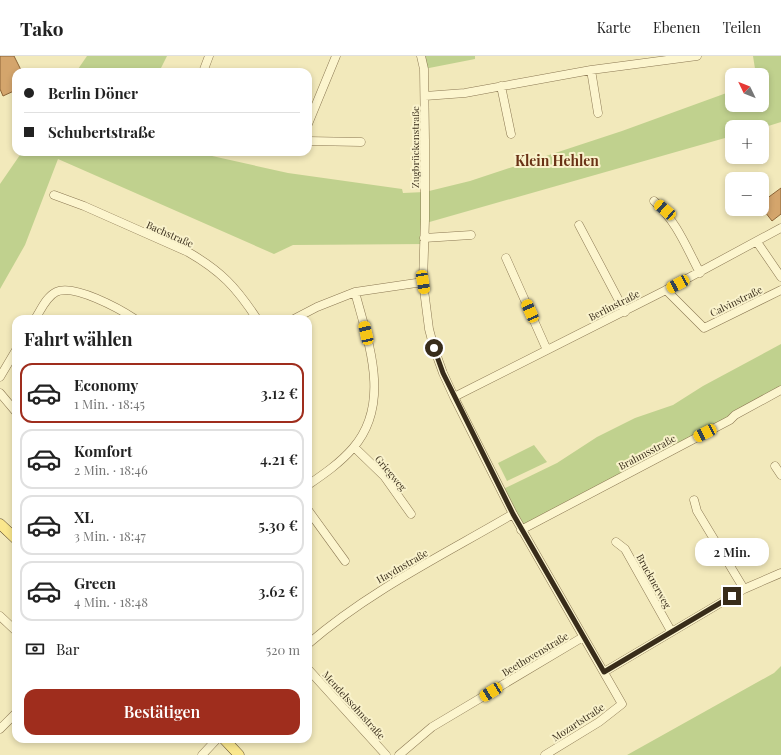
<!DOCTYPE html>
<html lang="de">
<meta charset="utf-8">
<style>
:root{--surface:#fff;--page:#f2f2f2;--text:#222;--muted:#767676;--line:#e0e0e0;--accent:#9f2d1d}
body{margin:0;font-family:"Playfair Display",serif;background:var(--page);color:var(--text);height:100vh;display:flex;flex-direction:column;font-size:15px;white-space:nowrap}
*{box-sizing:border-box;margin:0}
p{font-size:13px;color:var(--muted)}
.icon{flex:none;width:22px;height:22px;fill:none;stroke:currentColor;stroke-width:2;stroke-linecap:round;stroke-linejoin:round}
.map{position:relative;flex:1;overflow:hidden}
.panel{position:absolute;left:12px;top:259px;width:300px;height:428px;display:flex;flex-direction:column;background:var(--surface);border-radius:12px;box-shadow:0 2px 6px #0003}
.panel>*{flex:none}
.guide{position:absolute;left:12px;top:12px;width:300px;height:88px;border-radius:12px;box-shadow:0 2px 6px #0003;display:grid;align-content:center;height:88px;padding:0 12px;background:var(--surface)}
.needle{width:26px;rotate:313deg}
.controls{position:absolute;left:725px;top:12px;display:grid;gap:8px}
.controls a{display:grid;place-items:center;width:44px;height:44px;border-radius:8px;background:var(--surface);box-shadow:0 2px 6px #0003;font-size:20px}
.end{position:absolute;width:18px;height:18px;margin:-9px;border:5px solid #382c1a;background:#fff;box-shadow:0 0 0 2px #fff}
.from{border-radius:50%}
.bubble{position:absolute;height:28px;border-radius:12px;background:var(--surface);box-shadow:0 2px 6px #0003;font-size:13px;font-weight:600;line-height:28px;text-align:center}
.car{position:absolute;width:12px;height:24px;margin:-12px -6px;border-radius:5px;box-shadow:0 0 3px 1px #0007;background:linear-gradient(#f5c518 24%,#345 0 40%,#f5c518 0 76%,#345 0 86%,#f5c518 0)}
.guide b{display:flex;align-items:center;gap:14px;height:38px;font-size:15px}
.guide b+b{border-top:1px solid var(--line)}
.guide i{width:10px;height:10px;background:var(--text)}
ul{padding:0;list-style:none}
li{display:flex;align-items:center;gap:12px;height:60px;margin:0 8px 6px;padding:0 4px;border:2px solid var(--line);border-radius:12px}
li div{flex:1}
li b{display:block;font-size:15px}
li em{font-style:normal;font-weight:600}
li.selected{border-color:var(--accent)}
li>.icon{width:36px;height:36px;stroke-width:1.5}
h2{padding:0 12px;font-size:18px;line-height:48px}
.pay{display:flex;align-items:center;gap:10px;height:44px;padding:0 12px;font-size:15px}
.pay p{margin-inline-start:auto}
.button{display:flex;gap:8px;margin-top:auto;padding:8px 12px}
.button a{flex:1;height:46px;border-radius:12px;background:var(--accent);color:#fff;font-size:16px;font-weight:600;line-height:46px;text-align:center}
header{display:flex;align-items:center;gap:24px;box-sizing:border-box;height:56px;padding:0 20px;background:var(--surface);border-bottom:1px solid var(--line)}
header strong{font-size:19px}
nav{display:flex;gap:22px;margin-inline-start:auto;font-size:14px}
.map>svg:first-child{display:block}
</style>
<header>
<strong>Tako</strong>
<nav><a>Karte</a><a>Ebenen</a><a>Teilen</a></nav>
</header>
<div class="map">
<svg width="781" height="699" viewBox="0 0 781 699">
<rect width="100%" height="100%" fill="#f2e9bb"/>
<!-- green -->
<path fill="#c0d18e" d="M87,0h80l-8,16h-83z
M422,0h53v3l-51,10z
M753,0h28v66l-19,6 -30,-1v9l-306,87v21l-133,1 -19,9 -216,-95 -33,86 -25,44v-105l22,-32h172l94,21 114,16 1,4 22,-1 45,-11 152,-50 110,-40v14h30v-30h-6z
M781,288v46l-260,140 -20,-40 56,-27 40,-26 38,-19 38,-13 30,-19z
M534,389l13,17 -40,19 -9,-18z
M781,610v89h-154l147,-82z"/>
<!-- building -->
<path fill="#d4a56c" stroke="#8c6437" d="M0,0h14l8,16h-6v18l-13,6 -3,-7z
M781,132v26l-9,7 -10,-13v-6z"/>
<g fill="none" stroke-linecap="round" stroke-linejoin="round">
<!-- minor casing -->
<g stroke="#8b7853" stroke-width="9">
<path id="minor" d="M421,0l3,13 1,72v78l-2,63 6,47 5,19 9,25 11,24 59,117 109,190 -23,18 -54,33
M591,14l7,43
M203,16l6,-16
M501,30l10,48
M425,40l40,-3 126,-23 106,-14
M308,68l28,-68
M308,85l53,1
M54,139l30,11 104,46c33,19 48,35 69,67
M654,145c21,18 33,47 46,72
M579,169l46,87
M424,182l47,-3
M757,186l24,35
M506,202l41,92
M666,234l38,38 77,-38
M35,263c6,-9 11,-22 21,-27 17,-9 64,17 79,27
M294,263l23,-12 38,-15 68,-10
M0,321l16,-27
M0,337l16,19
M454,341l212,-107 115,-62
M354,391l30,29 27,38
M775,410l6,9
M308,429c16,-11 32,-22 45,-37 39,-45 15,-106 2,-156
M694,444l3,11 47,78
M308,454l37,51
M521,474l209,-110 5,-5 46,-25
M616,486l9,7 46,82
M0,560l16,15
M308,588c61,-53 135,-89 205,-130
M308,613l78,86
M604,616l140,-83 37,-16
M0,673l16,-16
M202,699l15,-16
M399,699l33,-28 151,-90"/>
</g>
<!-- major casing -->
<g stroke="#574428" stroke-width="11">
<path id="major" d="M0,468l16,15
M224,683l15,16"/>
</g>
<!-- minor -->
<use href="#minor" stroke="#fcf5ce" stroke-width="8"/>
<!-- major -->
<use href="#major" stroke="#fae78d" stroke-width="10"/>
</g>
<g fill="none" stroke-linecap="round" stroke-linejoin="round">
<!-- route -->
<path stroke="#382c1a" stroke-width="5" d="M434,292l9,25 70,141 91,158 128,-76"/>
</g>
<g text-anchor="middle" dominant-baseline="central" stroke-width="4" stroke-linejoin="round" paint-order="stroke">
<!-- street labels -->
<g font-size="10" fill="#382c1a" stroke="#f9f2cb">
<text transform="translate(415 91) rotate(-90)">Zugbrückenstraße</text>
<text transform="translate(170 178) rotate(24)">Bachstraße</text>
<text transform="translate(736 245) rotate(-26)">Calvinstraße</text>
<text transform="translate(614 249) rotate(-27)">Berlinstraße</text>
<text transform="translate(647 396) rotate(-28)">Brahmsstraße</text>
<text transform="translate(391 417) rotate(50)">Griegweg</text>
<text transform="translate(402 510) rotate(-30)">Haydnstraße</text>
<text transform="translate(654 525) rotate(61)">Brucknerweg</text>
<text transform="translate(535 598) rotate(-31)">Beethovenstraße</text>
<text transform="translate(354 649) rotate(48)">Mendelssohnstraße</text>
<text transform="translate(578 666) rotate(-33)">Mozartstraße</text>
</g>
<!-- district labels -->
<g font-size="14" font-weight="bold" fill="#693115" stroke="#f9f2cb">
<text x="557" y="104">Klein Hehlen</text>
</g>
</g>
</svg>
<div class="controls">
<a><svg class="needle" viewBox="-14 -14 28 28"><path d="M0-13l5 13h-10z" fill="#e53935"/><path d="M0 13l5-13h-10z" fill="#767676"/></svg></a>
<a>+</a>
<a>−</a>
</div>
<i class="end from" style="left:434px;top:292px"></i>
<i class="end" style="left:732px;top:540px"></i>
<div class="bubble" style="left:695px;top:482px;width:74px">2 Min.</div>
<i class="car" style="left:665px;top:154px;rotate:311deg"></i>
<i class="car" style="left:423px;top:226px;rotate:171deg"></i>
<i class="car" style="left:678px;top:228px;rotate:242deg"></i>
<i class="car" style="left:530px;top:255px;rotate:336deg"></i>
<i class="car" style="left:366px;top:277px;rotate:347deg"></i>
<i class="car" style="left:705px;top:377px;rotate:243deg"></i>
<i class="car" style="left:491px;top:636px;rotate:238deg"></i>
<div class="guide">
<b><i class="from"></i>Berlin Döner</b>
<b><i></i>Schubertstraße</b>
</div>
<section class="panel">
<h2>Fahrt wählen</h2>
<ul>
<li class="selected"><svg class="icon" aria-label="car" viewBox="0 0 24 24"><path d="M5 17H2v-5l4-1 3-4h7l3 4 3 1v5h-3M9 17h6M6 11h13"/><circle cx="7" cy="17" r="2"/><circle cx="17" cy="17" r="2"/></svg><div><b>Economy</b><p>1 Min. · 18:45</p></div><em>3.12 €</em></li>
<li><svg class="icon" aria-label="car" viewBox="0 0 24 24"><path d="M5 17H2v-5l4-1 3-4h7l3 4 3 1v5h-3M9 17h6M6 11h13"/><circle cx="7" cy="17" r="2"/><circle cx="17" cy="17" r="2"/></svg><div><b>Komfort</b><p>2 Min. · 18:46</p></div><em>4.21 €</em></li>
<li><svg class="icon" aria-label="car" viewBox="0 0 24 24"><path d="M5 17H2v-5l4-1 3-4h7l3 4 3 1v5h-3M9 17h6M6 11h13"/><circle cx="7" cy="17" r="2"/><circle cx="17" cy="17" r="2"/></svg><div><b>XL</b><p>3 Min. · 18:47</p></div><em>5.30 €</em></li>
<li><svg class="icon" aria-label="car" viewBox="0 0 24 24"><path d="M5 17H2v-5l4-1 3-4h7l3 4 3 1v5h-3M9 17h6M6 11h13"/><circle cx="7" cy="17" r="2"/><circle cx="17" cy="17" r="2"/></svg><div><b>Green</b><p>4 Min. · 18:48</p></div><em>3.62 €</em></li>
</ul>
<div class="pay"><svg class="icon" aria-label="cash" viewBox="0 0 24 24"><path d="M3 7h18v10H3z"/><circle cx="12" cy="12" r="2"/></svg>Bar<p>520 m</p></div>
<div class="button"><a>Bestätigen</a></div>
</section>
</div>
